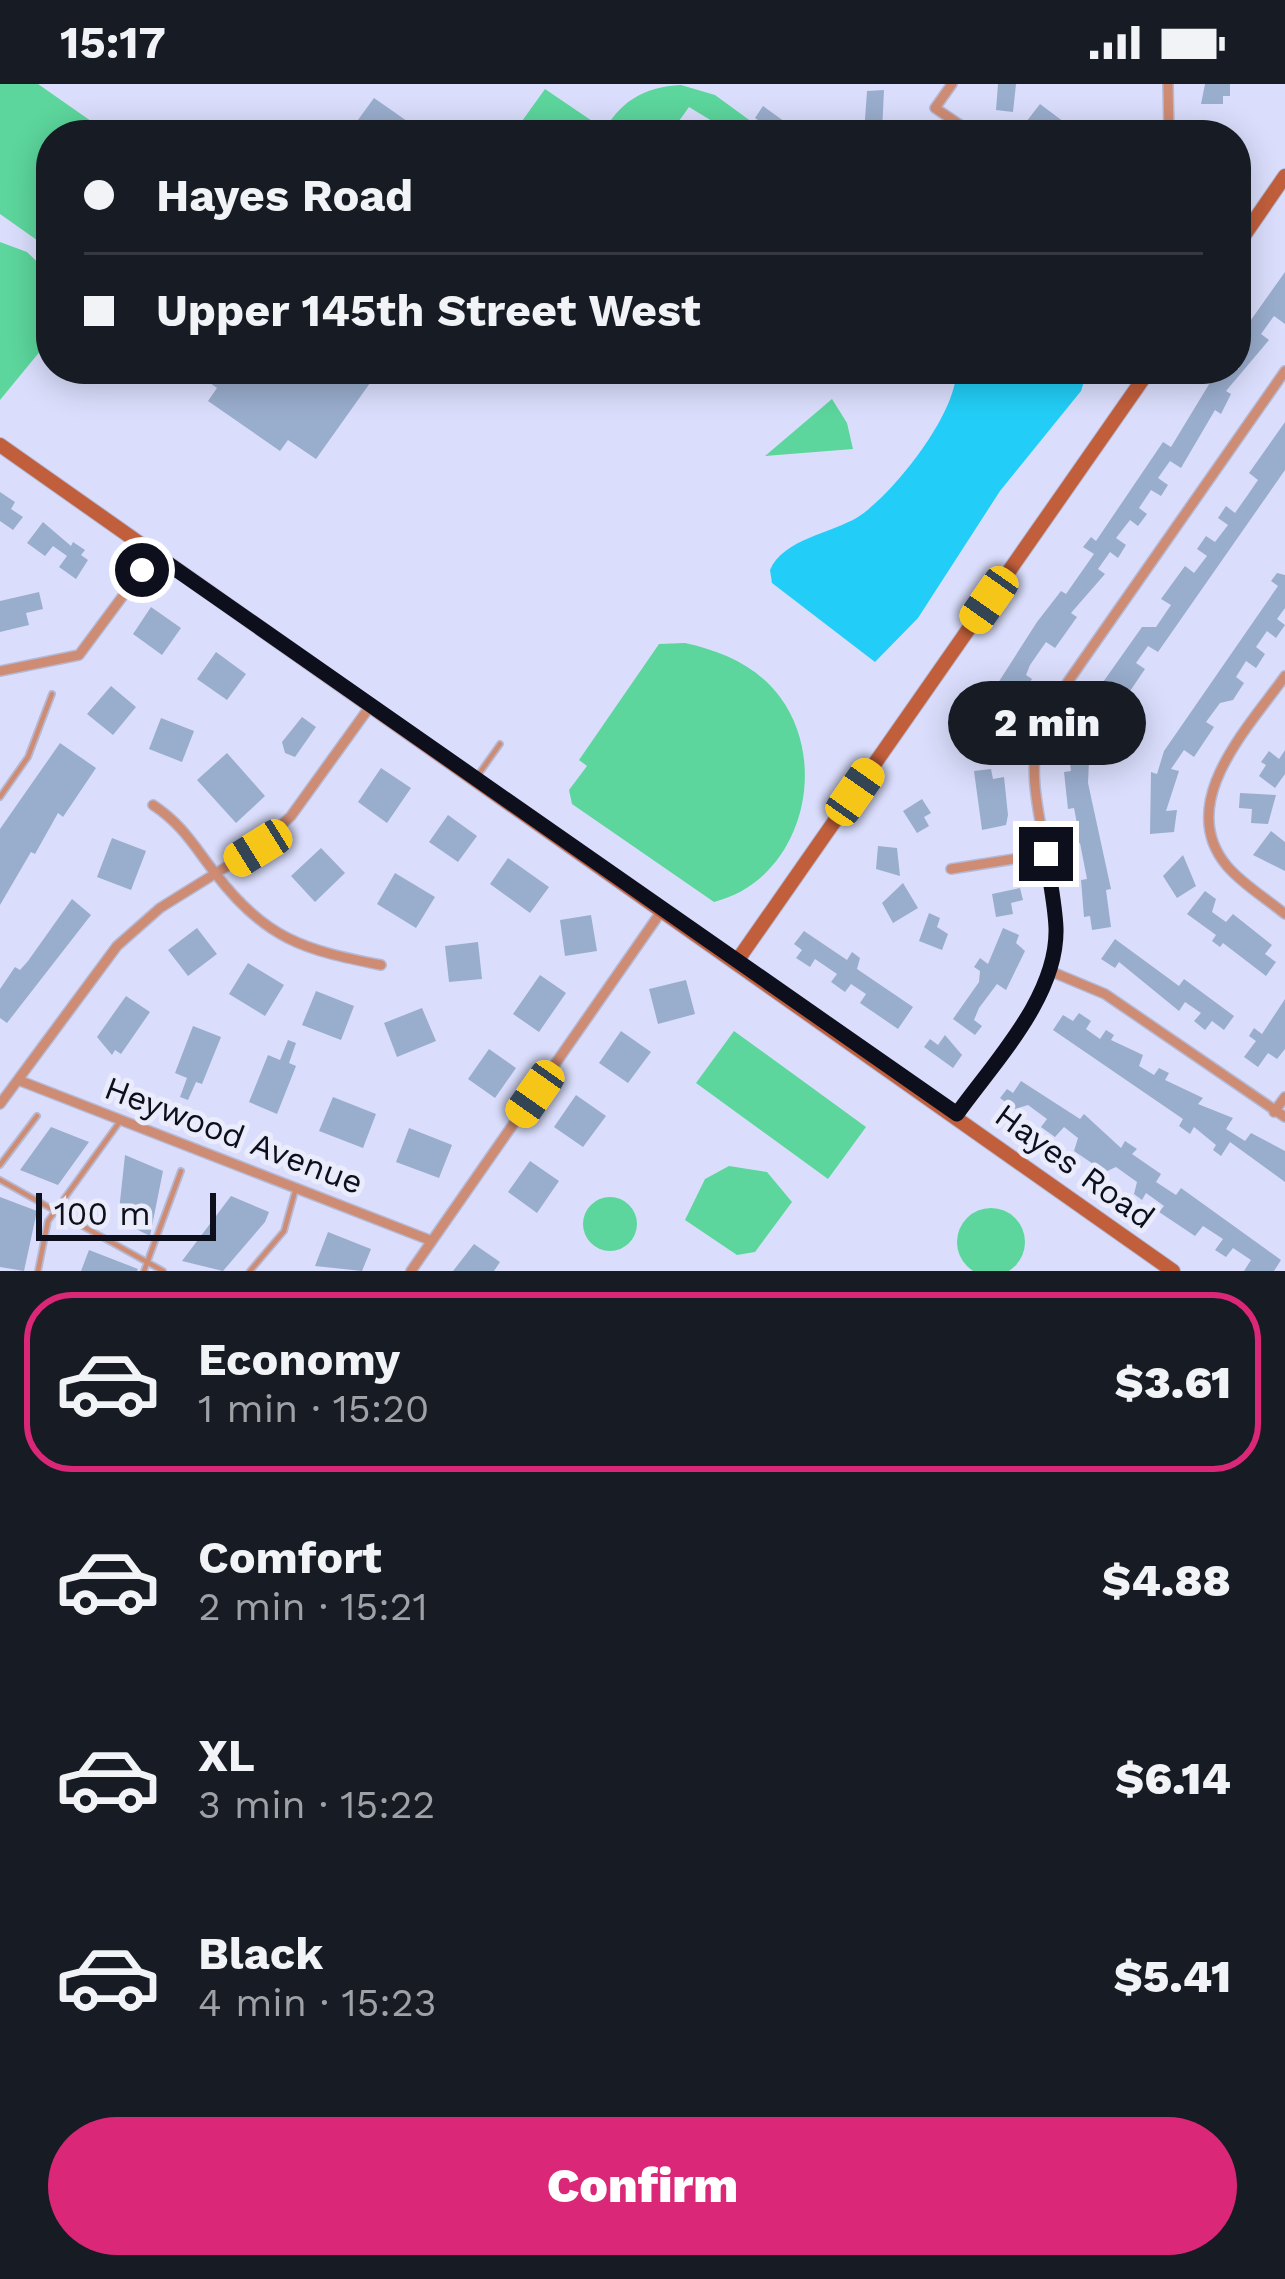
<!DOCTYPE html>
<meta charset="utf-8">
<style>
:root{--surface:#171b24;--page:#242831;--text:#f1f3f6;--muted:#9ea1a6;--line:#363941;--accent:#db2777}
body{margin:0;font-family:"Work Sans",sans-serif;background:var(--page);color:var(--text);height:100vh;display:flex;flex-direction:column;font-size:45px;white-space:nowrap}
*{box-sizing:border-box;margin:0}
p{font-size:39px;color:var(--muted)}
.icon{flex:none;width:66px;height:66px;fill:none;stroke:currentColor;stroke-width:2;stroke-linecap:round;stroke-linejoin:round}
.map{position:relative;height:1187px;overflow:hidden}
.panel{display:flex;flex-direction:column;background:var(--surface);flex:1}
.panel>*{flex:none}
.banner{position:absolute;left:36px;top:36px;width:1215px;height:264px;border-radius:48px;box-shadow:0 6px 30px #0003;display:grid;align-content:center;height:264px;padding:0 48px;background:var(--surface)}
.scale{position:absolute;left:36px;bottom:30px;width:180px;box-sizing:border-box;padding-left:12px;border:6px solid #0e0f1c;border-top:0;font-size:33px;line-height:42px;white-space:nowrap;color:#0e0f1c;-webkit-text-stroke:9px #eaecfb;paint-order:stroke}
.end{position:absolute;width:54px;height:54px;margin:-27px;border:15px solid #0e0f1c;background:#fff;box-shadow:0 0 0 6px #fff}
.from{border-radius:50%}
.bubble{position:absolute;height:84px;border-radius:42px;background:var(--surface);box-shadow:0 6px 30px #0003;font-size:39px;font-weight:800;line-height:84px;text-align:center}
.car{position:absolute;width:36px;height:72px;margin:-36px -18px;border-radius:15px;box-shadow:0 0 9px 3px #0007;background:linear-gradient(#f5c518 24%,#345 0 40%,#f5c518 0 76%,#345 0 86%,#f5c518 0)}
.banner b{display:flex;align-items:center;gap:42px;height:114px;font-size:45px}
.banner b+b{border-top:3px solid var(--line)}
.banner i{width:30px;height:30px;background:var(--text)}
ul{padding:21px 0 0;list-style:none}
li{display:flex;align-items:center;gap:36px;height:180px;margin:0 24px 18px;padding:0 24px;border:6px solid transparent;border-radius:48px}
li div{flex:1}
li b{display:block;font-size:45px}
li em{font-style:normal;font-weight:800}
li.current{border-color:var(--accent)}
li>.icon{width:108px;height:108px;stroke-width:1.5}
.cta{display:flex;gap:24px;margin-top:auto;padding:24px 48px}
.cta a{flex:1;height:138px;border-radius:72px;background:var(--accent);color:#fff;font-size:48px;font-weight:800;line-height:138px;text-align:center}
.status{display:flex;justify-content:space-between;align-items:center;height:84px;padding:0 60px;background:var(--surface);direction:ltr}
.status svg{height:33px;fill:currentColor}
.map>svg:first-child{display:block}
</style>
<div class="status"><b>15:17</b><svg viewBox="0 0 49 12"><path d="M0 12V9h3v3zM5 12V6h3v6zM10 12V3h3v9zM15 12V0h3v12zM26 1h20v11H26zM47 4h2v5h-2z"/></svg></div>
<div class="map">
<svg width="1285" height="1187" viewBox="0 0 1285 1187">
<rect width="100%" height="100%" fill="#dadefc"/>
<!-- green -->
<path fill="#5cd69c" d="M0,0h38l73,51h-60v115l-51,-36z
M681,1l34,10 55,40h-35l-46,-28 -20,28h-67c17,-33 41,-48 79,-50z
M545,5l53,36 -7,10h-79z
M0,158l27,10 24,23v63l-51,62z
M832,315l15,24 6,26 -88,7z
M685,559c37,8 72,23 95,54 51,69 21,183 -66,205l-142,-98 -3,-14 18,-24 -8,-6 80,-116z
M734,947l132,96 -38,52 -132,-96z
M729,1082l38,6 25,30 -37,50 -18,3 -52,-35 20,-41z
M583 1140a27 27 0 1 1 54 0a27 27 0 1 1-54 0Z
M957 1158a34 34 0 1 1 68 0a34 34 0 1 1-68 0Z"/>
<!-- water -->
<path fill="#22cef7" d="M956,285h132l-7,22 -81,100 -82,127 -43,44 -103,-79 -2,-13c13,-31 62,-37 88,-53 35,-22 101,-106 98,-148z"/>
<!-- building -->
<path fill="#99adcd" d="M998,0h18l-3,28 -17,-2z
M1205,0h25v12h-7v8h-22z
M884,6l-2,42 -18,1 3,-42z
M374,14l53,37h-80z
M1040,20l24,18 -9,13 -15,-5 -5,5 -12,-9z
M763,22l40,29 -31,-5 -17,-12z
M1285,188v52l-11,-8 -13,18 8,6 -43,51 5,3 -10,20 -6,-4 -34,58 -11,-7 -12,17 10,7 -7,11 -10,-6 -12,18 8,6 -9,12 -8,-6 -14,18 10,7 -8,13 -8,-6 -12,17 7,5 -34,39 6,4 -22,31 -9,-6 -16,23 -4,10 6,4 -19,31 -10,-5 -5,11 -16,-8 55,-86 24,-31 5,3 28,-40 -11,-7 8,-10 5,4 67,-99 8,5 40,-66 3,2 10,-14h15l-3,-28z
M191,285h189l-64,90 -28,-19 -8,11 -72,-50 9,-13z
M1285,338v48l-127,182 -10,-6 -12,17 9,6 -32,47 -5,-3 -16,22 5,4 -10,14 -22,-15 23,-26 6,4 12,-18 -10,-6 46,-65h14l15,-22 -10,-6 24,-33 9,7 13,-17 -10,-7 9,-13 9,6 13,-17 -10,-7 8,-12 9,7 12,-17 11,-16 -9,-7z
M0,408l15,10 -4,7 12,8 -10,13 -13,-9z
M43,438l28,24 2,-4 12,8 -4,5 7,5 -12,19 -17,-12 8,-11 -14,-10 -8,10 -18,-13z
M1277,489l8,2v33l-8,11 8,6 -9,13 -9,-7 -11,16 9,7 -9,14 -10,-7 -10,16 8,6 -11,17 -13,3 -14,19 8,5 -20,30 -10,-7 -13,19 8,2 -13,40 11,-1 -3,22 -24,2 1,-62 6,2 7,-23 114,-165 -7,-5z
M39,508l4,17 -17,4 3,12 -29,7v-31z
M151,523l30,21 -19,27 -29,-21z
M216,568l30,22 -19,26 -30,-21z
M111,602l25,21 -23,28 -26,-21z
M302,633l14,10 -21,30 -10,-4 -3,-11z
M161,634l33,13 -12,31 -33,-13z
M977,643l29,4 -2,13 -12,-2 -2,12 -17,-3z
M60,659l36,25 -33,49 -5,-4 -23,41 -4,-2 -31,53v-76z
M1285,666v24l-10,14 -16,-12 7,-11 -5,-3 8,-11 10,8z
M227,669l38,43 -29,27 -39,-43z
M1089,677l-1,22 23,106 -5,1 5,37 -19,3 -2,-14 -6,1 -3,-37 6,-1 -7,-36 -7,1 -2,-14 7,-1 -4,-21 -6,1 -4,-37 7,-1 -1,-8z
M381,684l30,20 -24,35 -29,-21z
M991,685l2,10 11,-2 4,38 -2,10 -24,5 -8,-59z
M1240,709l36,2 -8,29 -17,-1 1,-14 -13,-1z
M922,715l9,14 -7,4 5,9 -12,7 -14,-22z
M448,731l29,21 -19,26 -29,-20z
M1271,747l14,11v29l-32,-16z
M112,754l34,13 -15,39 -34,-13z
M878,762l19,2 3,28 -24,-7z
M321,764l24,25 -30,29 -24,-26z
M1183,771l13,31 -19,12 -14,-22z
M508,774l41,29 -19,26 -40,-29z
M395,789l40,24 -19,31 -39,-24z
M903,799l15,25 -25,15 -11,-20z
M1020,804l3,12 -12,3 2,11 -17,3 -4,-23z
M1205,807l11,8 -4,13 14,10 7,-8 39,31 -7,9 11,8 -10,14 -43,-33 -3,4 -8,-6 4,-6 -29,-21z
M72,815l19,16 -84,108 -7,-5v-29l15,-22 5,3 8,-9z
M929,829l11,5 -3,9 11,7 -6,16 -23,-9z
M591,831l6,36 -32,5 -5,-36z
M197,844l20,26 -29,22 -20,-26z
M1003,844l16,7 -3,8 9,8 -19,39 -9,-6 -18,24 -5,12 8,6 -7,9 -22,-16 26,-37 1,-11 -6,-4 6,-9 8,6z
M804,847l43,29 5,-8 8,6 -3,11 56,38 -15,22 -38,-26 6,-9 -15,-10 -6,8 -14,-10 6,-8 -22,-15 -5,8 -14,-9 6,-8 -8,-6z
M1115,855l64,47 5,-7 50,37 -10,14 -12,-9 -7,9 -11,-9 7,-8 -16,-11 -6,9 -60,-49 -4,6 -14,-9z
M478,858l4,37 -33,3 -4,-36z
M248,879l36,22 -19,31 -36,-22z
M540,891l26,18 -27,39 -26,-18z
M686,896l9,34 -37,10 -9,-35z
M316,907l38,15 -13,34 -39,-15z
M126,912l24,16 -29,42 -6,-4 -3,5 -15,-18z
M1285,915v50l-8,10 -9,-6 -10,14 -14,-10 12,-16 -7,-5 5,-8 8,6z
M422,924l14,33 -39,16 -13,-34z
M1079,929l12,8 -5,8 14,10 6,-9 8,5 -3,5 32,15 -4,11 15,9 5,-7 10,5 -4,7 38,18 -5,6 35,14 -7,11 19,12 6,-8 34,18v31l-55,-40 -9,14 -8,-6 3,-5 -22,-18 -4,7 -11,-8 4,-7 -130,-89 10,-15 10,6z
M193,942l28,11 -19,47 -6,-2 -8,18 -8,-3 7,-19 -12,-5z
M621,947l30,21 -23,31 -29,-20z
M945,951l17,20 -9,13 -29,-21 6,-8 8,6z
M288,956l8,3 -7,20 7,3 -19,48 -28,-12 19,-47 12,5z
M489,965l27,19 -21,30 -27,-19z
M1021,997l59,38 4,-5 37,34 4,-7 12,8 -5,5 29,20 -5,8 20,13 5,-7 100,72 -7,11h-30l7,-11 -18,-12 -7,9 -11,-7 8,-11 -20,-13 -8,10 -36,-24 5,-6 -18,-13 -4,7 -8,-6 3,-12 -21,-15 -11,5 -31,-21 4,-13 -14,-11 -9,10 -14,-10 6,-8 -19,-14 -13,4 -15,-11 7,-9 6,4z
M576,1011l30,21 -23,31 -29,-20z
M333,1013l43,17 -13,34 -44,-17z
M51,1043l38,15 -31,43 -38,-15z
M409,1044l43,17 -13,33 -43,-16z
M125,1071l38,16 -13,65 -32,-16z
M530,1077l29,20 -22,32 -29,-21z
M231,1112l38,16 -4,10 -42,49 -41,-10z
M0,1113l37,14 -13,60 -24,-4z
M328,1148l43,17 -9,22 -47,-5z
M474,1160l26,18 -6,9h-41z
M89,1166l49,19 -1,2h-56z"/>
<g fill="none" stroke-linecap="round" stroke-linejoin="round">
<!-- lane casing -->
<g stroke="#b5b9d4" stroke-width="8">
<path id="lane" d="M476,694l24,-34
M0,713l28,-40 24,-63
M0,1081l37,-49
M0,1096l163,91
M38,1187l10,-50 73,-101
M144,1187l37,-100
M250,1187l34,-40 12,-43"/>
</g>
<!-- street casing -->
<g stroke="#b5b9d4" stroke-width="12">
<path id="street" d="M952,0l-17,24 40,27
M1168,0l1,51
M0,587l79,-16 75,-101
M1285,592c-36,51 -111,127 -58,190 15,18 40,33 58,48
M153,721c29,19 41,41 62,68 50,66 89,77 166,92
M951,785l94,-15
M1050,887l55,23 180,123
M18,996l414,161
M0,1020l117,-158 43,-38 98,-61 33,-31 80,-111
M1274,1028l11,-15
M957,1030c30,-43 74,-90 92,-140 29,-84 -39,-175 -5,-258l241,-345
M411,1187l252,-362"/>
</g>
<!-- secondary casing -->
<g stroke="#b5b9d4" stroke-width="16">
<path id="secondary" d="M1236,163l49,-71
M0,361l1173,826
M737,877l413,-592"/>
</g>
<!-- lane -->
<use href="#lane" stroke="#cf8c74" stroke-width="4.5"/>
<!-- street -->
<use href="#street" stroke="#cf8c74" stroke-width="9"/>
<!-- secondary -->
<use href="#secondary" stroke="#c15f3c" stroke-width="14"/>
</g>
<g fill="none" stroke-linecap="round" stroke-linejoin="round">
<!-- route -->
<path stroke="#0e0f1c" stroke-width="15" d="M142,486l12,-16 803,560c38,-53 101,-118 99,-186 -1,-25 -7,-50 -10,-74"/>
</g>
<g text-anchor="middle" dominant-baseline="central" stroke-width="10" stroke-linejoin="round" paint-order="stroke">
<!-- street labels -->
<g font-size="33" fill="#0e0f1c" stroke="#eaecfb">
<text transform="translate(234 1051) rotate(21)">Heywood Avenue</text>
<text transform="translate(1075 1082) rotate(36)">Hayes Road</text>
</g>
</g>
</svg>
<div class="scale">100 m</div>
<i class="end from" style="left:142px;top:486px"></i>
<i class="end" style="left:1046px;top:770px"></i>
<div class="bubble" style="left:948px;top:597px;width:198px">2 min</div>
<i class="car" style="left:989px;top:516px;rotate:215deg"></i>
<i class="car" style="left:855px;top:708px;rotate:35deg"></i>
<i class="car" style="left:258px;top:764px;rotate:238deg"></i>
<i class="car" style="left:535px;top:1010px;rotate:215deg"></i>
<div class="banner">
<b><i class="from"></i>Hayes Road</b>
<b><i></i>Upper 145th Street West</b>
</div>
</div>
<section class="panel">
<ul>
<li class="current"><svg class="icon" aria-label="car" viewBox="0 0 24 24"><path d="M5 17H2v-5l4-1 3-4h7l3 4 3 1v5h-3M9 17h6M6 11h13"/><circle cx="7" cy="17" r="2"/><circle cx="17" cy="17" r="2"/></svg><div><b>Economy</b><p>1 min · 15:20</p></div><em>$3.61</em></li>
<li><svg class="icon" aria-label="car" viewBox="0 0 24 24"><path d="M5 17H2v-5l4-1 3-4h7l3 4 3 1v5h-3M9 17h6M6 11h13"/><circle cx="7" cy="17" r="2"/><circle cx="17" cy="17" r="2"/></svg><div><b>Comfort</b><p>2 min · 15:21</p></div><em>$4.88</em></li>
<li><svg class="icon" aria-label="car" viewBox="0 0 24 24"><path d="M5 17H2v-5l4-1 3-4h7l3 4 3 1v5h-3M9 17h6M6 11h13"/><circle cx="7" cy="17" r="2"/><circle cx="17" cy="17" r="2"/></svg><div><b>XL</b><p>3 min · 15:22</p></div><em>$6.14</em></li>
<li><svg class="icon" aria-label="car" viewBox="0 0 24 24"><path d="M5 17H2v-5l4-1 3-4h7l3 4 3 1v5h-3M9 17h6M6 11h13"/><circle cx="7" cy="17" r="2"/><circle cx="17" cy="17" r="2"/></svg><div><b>Black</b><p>4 min · 15:23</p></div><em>$5.41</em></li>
</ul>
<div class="cta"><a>Confirm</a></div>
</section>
